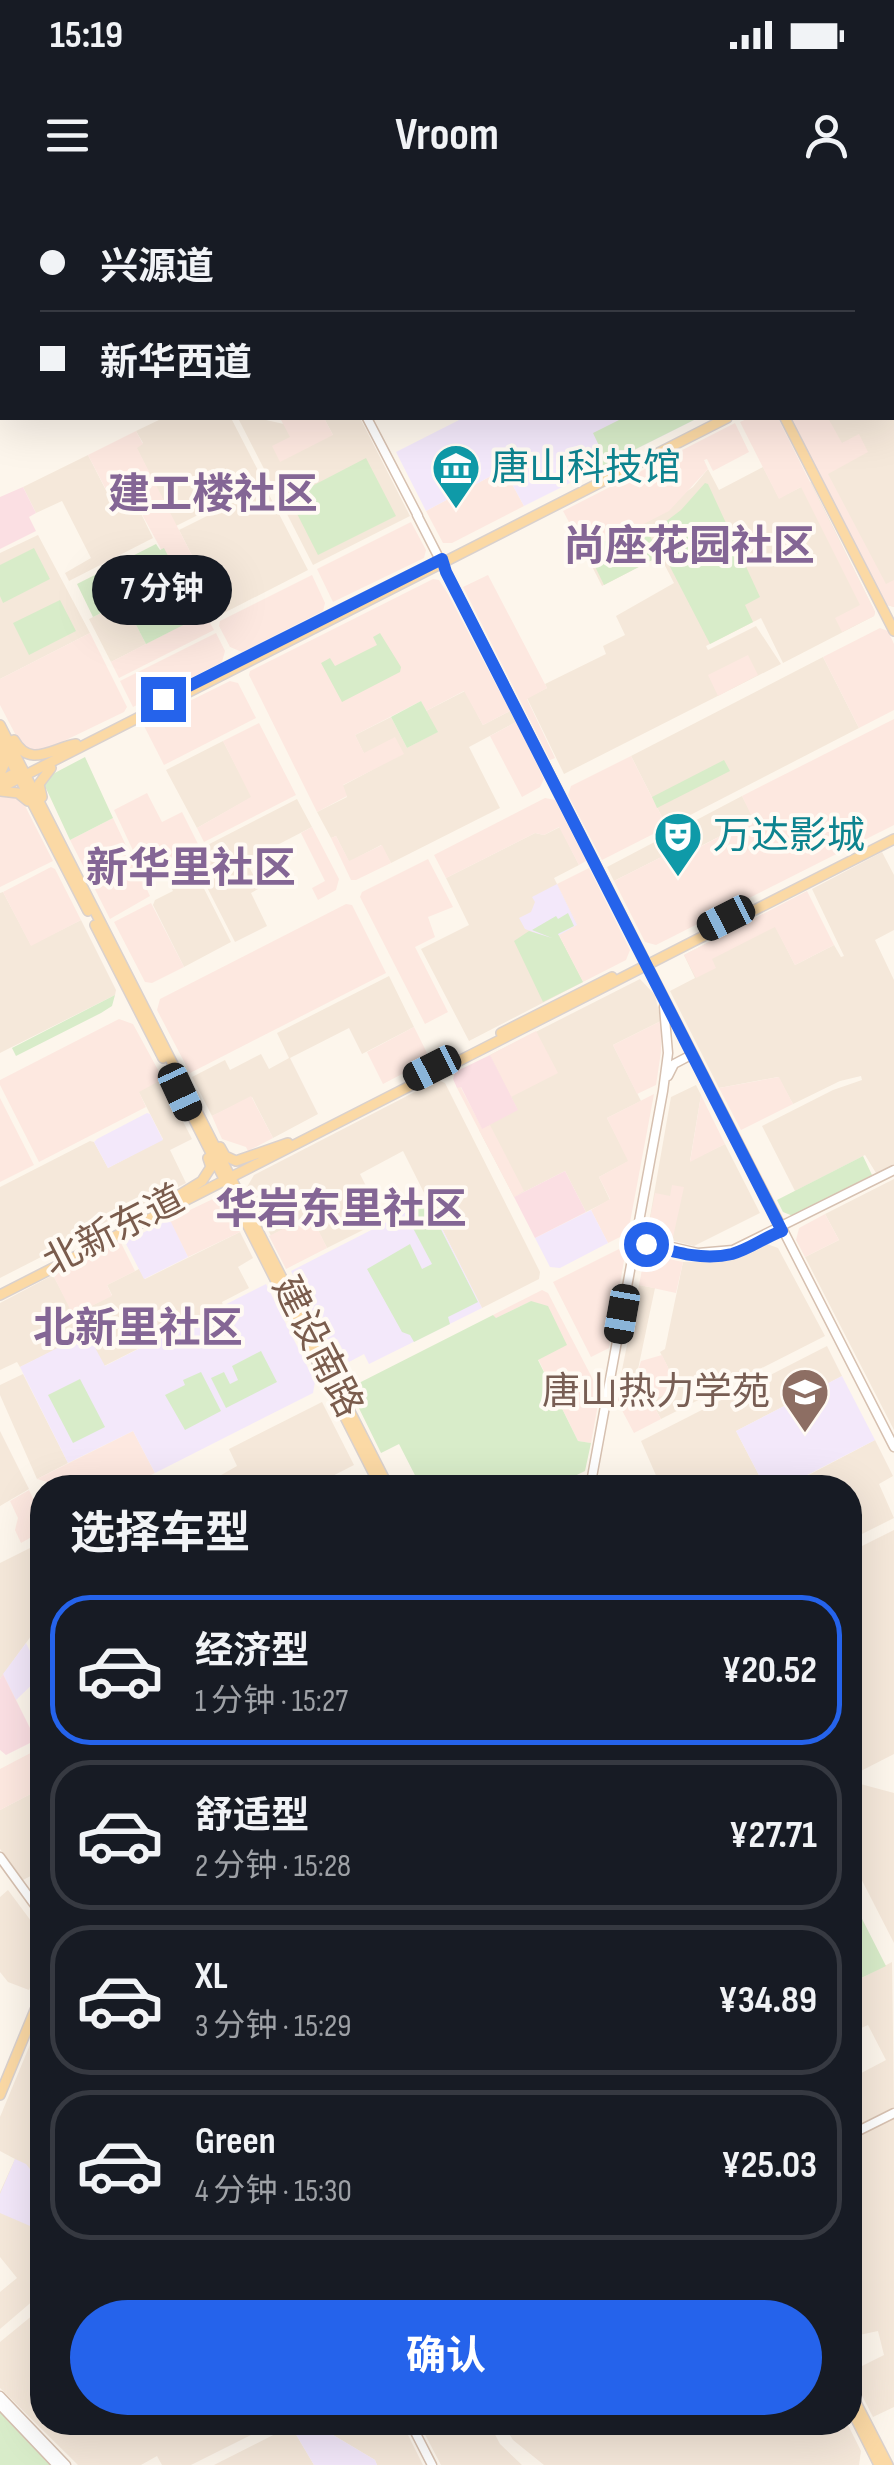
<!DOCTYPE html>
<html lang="zh">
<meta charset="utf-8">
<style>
:root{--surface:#171b24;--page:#20242c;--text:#f1f3f6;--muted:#9ea1a6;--line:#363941;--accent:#2563eb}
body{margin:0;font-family:"Sofia Sans Condensed","Noto Sans SC",sans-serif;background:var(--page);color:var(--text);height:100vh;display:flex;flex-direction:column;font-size:38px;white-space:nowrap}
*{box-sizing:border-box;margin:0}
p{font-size:32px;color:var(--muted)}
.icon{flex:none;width:55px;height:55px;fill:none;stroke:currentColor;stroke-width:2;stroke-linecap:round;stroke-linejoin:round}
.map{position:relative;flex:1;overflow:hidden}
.panel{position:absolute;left:30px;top:1275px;width:832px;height:960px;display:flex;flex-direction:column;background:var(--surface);border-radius:40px;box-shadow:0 10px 40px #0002}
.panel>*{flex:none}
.guide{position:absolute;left:0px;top:0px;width:895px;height:220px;box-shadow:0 10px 40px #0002;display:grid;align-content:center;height:220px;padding:0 40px;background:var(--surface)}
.end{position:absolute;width:45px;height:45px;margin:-22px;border:12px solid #2563eb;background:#fff;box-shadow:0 0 0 5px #fff}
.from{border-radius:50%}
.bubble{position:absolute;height:70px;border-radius:35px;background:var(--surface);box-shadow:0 10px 40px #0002;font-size:32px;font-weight:700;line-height:70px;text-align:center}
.car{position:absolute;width:30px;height:60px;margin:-30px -15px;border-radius:12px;box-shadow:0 0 8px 2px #0007;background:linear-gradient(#222 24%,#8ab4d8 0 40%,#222 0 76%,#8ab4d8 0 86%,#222 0)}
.guide b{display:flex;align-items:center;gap:35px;height:95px;font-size:38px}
.guide b+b{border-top:2px solid var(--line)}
.guide i{width:25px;height:25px;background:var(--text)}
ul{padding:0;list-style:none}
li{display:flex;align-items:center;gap:30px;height:150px;margin:0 20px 15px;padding:0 20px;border:5px solid var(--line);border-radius:40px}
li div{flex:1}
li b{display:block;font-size:38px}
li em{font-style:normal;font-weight:700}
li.current{border-color:var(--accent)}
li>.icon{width:90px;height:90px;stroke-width:1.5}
h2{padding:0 40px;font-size:45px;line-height:120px}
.button{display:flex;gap:20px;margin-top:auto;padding:20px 40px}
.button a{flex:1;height:115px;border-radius:60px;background:var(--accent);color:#fff;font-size:40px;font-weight:700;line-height:115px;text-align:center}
.status{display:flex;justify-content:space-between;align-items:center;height:70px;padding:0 50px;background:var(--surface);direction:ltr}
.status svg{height:28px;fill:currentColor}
header{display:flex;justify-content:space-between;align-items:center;height:130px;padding:0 40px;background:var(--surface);font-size:45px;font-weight:700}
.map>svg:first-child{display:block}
</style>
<div class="status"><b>15:19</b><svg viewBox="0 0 49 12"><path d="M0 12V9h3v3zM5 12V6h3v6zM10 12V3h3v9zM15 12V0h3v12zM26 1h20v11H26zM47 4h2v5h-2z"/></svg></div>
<header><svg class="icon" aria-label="menu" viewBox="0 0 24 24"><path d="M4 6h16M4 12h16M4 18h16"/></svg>Vroom<svg class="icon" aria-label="person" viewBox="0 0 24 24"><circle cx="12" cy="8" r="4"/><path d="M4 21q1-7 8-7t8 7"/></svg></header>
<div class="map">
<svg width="894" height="2265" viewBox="0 0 894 2265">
<rect width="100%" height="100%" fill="#fdf6ec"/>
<!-- residential -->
<path fill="#f5e8da" d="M894,141v266l-7,-2 -66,-128 38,-42 -48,24 -21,-41h102z
M163,218h68l33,64 -88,44 -40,-79 7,-4 -7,-12z
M238,218h19l76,17 -9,-17h36l50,98 -97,49z
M88,255l26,51 19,-9 20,41 -84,43 -4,-8 26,-15 -29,-57 -26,12 -13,-26z
M763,267l16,31 32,-16 64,130 -1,4 -91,47 -22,-45 -55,28 2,4 48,-24 25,38 -217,110 -37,-76 20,-10 -2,-4 61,-30 -3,-8 22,-11 -9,-19 58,-33 -14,-27 -58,30 -25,-49 53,-6 63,-44 15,-18 11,21z
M265,287l43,83 -86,44 -43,-84z
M38,335l52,98 -90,46v-126z
M124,402l22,42 -35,18 -22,-43z
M823,457l36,71 -192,99 -36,-71z
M465,491l18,34 27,-14 6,11 -47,25 31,61 -109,55 -10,-18 -32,17 -13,-26 -5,2 -14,-26 30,-15 -5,-11 30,-16 -17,-35 36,-18 16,31 30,-16 -11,-21z
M223,541l29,56 -55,31 -31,-58z
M742,596l12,23 -63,32 -4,-7 -73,37 -7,-14z
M297,599l15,28 -66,34 14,27 -9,5 16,33 -32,16 -45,-88z
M560,627l19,38 -25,13 23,46 -18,11 24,47 -114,59 -48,-92 48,-24 -23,-47 89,-45 9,2z
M882,652l12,23v55l-19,10 19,40v184l-18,9 -11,-18 -70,36 -33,-65 71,-36 29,-10 -1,-4 -21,5 -47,23 -15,-27 -59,11 -49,-97 25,-13 -11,-23 84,-43 27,53 39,-20 7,12 3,-1 -32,-67z
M188,657l43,85 -47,25 -31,-62 2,-5 18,-9 -5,-9 17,-9 -6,-12z
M3,692l28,53 50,-25 35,70 -1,5 -115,58v-160z
M389,776l25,51 -52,27 -13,-26 -59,30 28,56 -45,24 -21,-41 -40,19 -20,-39 33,-17 5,10 31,-16 8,15 20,-11 -12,-25z
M640,779l15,16 6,26 -48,24 28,56 -34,17 22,43 -30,16 11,23 -24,12 -21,-41 -51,26 -35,-67 38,-21 -27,-54z
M153,863l39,76 -22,11 16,33 -186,95v-91l90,-46 4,1 14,26 55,-29 -33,-64z
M438,880l7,3 95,189 -1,7 -57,29 -79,-157 -43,23 23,46 -56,28 -17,-33 -39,21 -24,-49 7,-12z
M696,885l5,10 -11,66 35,-17 35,69 -66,33 -47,-12 24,-137z
M894,979v251l-89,-173 34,-17 -14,-26z
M240,1032l13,26 -15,9 11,21 -27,14 1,4 -119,60 -17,-32 -67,33 -3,-5 -17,8v-67l53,-28 21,40 38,-20 -5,-10 32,-16 6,10z
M767,1044l11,4 47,88 -164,83 -10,-18 27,-14 -18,-35 5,-3 18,-87 44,-1z
M639,1085l16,3 -18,86 -15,-4z
M827,1146l15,30 -106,55 29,56h-104l-20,-46z
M23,1174l45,89 -31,16 -37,-84v-10z
M322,1202l32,63 -43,22h-111l37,-21 -8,-17z
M0,1231l29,58 -29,17z
M875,1240l18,36 -14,8 15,34 -44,22v-52h-66z
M894,1330v224l-39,20 -5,-2v-220z
M42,1342v89l-11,5 -31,43v-116z
M853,1582l41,11v150l-44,-86v-67z
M42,1588v82l-19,10 -23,-31v-39z
M8,1690l29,39 2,36 -10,25 -21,-8 -8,-10v-75z
M892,1762l2,145 -44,22v-50l36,-19 -18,-35 -18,8v-58l4,7z
M39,1823l3,4v266l-42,36v-37l17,-14 -17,-21v-65l15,-33 -15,-8v-34z
M894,1917v290l-21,10 -23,-45 34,-17 -6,-24 -28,6v-197z
M39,2110l3,4v108l233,1 -84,42h-29l-5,-9 -16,9h-63l-78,-77v-46z
M313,2223h89l21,42h-46l-2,-5z
M419,2223h70l11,21 22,21h-81z
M502,2223h345l14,28 -2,14h-315l-31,-25z
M291,2226l23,39h-100z"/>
<!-- commercial -->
<path fill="#fde8e0" d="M280,218h44l9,17 -53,27 -8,-16 18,-9z
M749,218h29l97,194 -1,4 -32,16 -7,-14 25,-13 -59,-118 -22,12 -39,-77z
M790,218h38l14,25 17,-9 9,18 -40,22 58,110 8,-4v27l-7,-2z
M735,223l14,29 -36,19 -6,-12 -3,1 4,9 -39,42 -39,20 -53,6 -14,-26z
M136,231l7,13 -6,4 85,166 -13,7 5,9 -95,48 -8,-16 87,-45 -65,-119 -18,9 -27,-52z
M504,269l20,37 -72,37h-9l-17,-32z
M411,322l15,28 -2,8 -91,44 -16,-33z
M312,375l13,28 -2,8 -81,41 -12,-5 -11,-21 1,-5z
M488,375l59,113 -20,11 28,59 -5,2 -87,-173z
M433,379l6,1 9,14 62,117 -27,14 -19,-34 -38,20 -5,-10 -66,34 9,18 31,-16 9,17 -61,31 4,11 -30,16 -68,-137 1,-4z
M880,428l8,3 6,13v66l-35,18 -36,-71z
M90,433l37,74 -3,5 -85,41 -16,-4 -23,-44v-26z
M216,433l9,18 -3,11 -89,45 -13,-26z
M748,455l10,20 -40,21 -10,-21z
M230,481l8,2 18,35 -92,47 -21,-41z
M894,519v106l-238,120 -11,-3 -31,-61 73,-37 5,7 61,-32 -11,-23z
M516,522l28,57 -4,8 -18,10 -32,-61z
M259,523l37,72 -92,47 -7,-14 54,-31 -28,-56z
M631,556l36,71 -65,33 -34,-65 3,-9z
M147,593l15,29 20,-10 17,34 -55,28 -30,-64z
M8,594l14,6 31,61 -53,26v-91z
M545,598l10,2 31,61 -7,4 -20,-38 -15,8 -9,-2 -89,45 -12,-23z
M113,618l37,78 -40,23 -40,-79z
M312,627l27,52 -3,11 -18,10 -6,-12 13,-7 -24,-48z
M336,636l13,25 33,-16 9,18 -35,17h-5l-20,-42z
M428,659l25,48 -25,10 7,20 -20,10 33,65 -23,12 -65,-127 2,-5z
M51,667l4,2 26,51 -50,26 -28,-54z
M589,668l41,82 -4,10 -43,22 -24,-47 18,-11 -20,-40z
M807,691l27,54 -39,20 -20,-38 -63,32 4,9 -20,10 -12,-23z
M151,703l33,64 -32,16 -7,-1 -31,-60z
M346,704l6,1 34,68 -196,100 -33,-63 3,-11z
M119,819l14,5 30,55 -24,13 7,15 -107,55 -39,-77v-5z
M661,821v31l-5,33 -19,9 -24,-49z
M414,827l13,26 -4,10 -40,21 -16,-32z
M536,831l22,42 -47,24 -21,-42z
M779,877l14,27 -52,26 -22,-42z
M460,886l22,42 8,-3 34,66 -10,6 -57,-109z
M654,894l-26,139 -20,10 -17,-33 19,-11 -11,-22 29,-16 -21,-43z
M701,895l24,49 -35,18z
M251,896l22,42 -25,13 -2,-4 -24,-8 -10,-23z
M0,898l34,67 -34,17z
M672,985l12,2 -12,55 -25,-8 8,-41 15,3z
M217,997l7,5 16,30 -52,25 -19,-37z
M825,1014l14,26 -34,17 -9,-17 3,-12z
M311,1015l16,33 -41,21 -17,-33z
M120,1041l15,30 -28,14 5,11 -39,19 -20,-40z
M619,1049l6,6 -16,93 -18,9 -38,-75z
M645,1054l38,8 -7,31 -37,-8z
M542,1090l6,3 52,100 -9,50 -13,-2 -40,-82 -7,-58 -36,18 -2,-4z
M662,1155l16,33 -27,13 10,18 -27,14 -18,-34 6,-29 15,4 4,-13z
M133,1231l22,42 -29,14h-60l-29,-8z
M29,1290l13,28v13l-21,12 -6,-13 3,-12 -8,-17z
M42,1547v41l-42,22v-41z"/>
<!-- education -->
<path fill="#f3e8fa" d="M463,218h235l-116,58 -2,-4 -12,6 2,5 -46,23 -20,-37 -78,42 -30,-59z
M557,684l20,41 -25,14 -27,-10 -6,-11 12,-6 4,-10 -3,-5z
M147,913l3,1 13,26 -55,28 -14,-26 3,-3z
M428,1001l54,107 -113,56 -5,-10 -15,8 -12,-23 -10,4 -36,-72z
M591,1010l17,33 -48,25 -10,-1 -15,-29z
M166,1021l5,1 17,35 -44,22 -19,-37z
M266,1084l49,98 -2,11 -158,80 -22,-42 -65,32 -48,-96 67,-34 18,33z
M842,1176l33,64 -91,47h-19l-29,-56z
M26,1443l16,32 -26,25 -13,-26z
M15,1959l11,5 16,20v40l-5,5 -37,-16v-19z
M298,2223h15l62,37 2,5h-63l-23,-39z"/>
<!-- medical -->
<path fill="#fbdfe3" d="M23,287l13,26 -7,4 7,14 -36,18v-52z
M490,855l28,55 -36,19 -21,-42 -4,1 -4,-9 2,-7z
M565,971l21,41 -51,26 -21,-41z
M3,1474l33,66 -30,15 -6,-5v-71z"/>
<!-- green -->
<path fill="#d8ecc9" d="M623,218h75l-116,58 -1,-8 23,-12 -11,-23z
M366,258l30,58 -78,39 -29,-57z
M705,283l3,1 52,113 -15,8 8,17 -43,22 -58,-112 29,-22z
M649,334l11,22 -56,29 -21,-43 39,-2z
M156,344l4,6 4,-2 35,69 -53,27 -22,-42 -31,15 -16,-33z
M34,348l16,31 -47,24 -3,-7v-31z
M60,400l16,31 -47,24 -16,-32z
M380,433l21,34 -1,5 -58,30 -21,-39 9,-5 5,8 42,-21 -4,-8z
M421,501l17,31 -31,16 -16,-31z
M85,557l28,61 -43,22 -26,-56 5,-8z
M724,560l6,11 -73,37 -5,-11z
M568,713l6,13 -16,8 25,48 -40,20 -29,-61 15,-10 23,7 -20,-8 24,-14 2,3z
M115,795l-3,11 -11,7 -85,43 -4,-8z
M863,956l9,19 -79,41 -10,-4 -6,-12z
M427,1002l51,100 -30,15 2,7 -36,18 -4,-7 -8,-3 -35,-63 43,-25 12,25 10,-5 -27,-51z
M531,1101l17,5 19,39 -29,15 40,81 13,2 -6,28 -33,16h-131l-22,-43 -18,9 -29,-59 1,-8 140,-71 3,3z
M261,1151l16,31 -51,26 -15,-30 13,-6 6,12 8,-4 -6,-14z
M201,1172l20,39 -36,19 -20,-35 20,-10 -2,-5z
M80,1179l25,48 -32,16 -25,-48z
M854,1703l32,63 -33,16 -3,-7v-70z
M0,2212l50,53h-50z"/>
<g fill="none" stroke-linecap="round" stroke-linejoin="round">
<!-- secondary casing -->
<g stroke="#d6c0b0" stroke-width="11">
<path id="secondary" d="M258,0l1,2
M367,218l51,98
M417,315l477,932
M668,876l6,-12 19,-10
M635,1042l11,-1 52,12 35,-3 161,-80
M590,1288l73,-397 5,-38 -4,-46
M0,1657l42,58
M850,1935l44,-22
M0,2196l66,69
M0,2205l57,60
M410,2222l22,43"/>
</g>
<!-- primary casing -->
<g stroke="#dad1cd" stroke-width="12">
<path id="primary" d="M674,0l1,2
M166,2l5,-2
M181,2l5,-2
M0,88l2,-2
M0,95l2,-2
M892,133l2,-1
M785,218l109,213
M0,525l389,763
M0,540l88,171
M14,540c16,29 38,8 62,4
M0,574l4,-9 -3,-13
M0,581l19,-10
M0,588l727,-370
M0,591l18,2 10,8
M42,597l-3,-13 12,-16
M95,725l68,133
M501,833l111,-56
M179,890l202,398
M220,947l5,9 11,5 52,-18
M163,1005l39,-24 9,-14 -3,-9
M0,1095l894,-456
M0,1895l42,-102
M850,2191l38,74
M850,2207l29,58"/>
</g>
<!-- secondary -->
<use href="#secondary" stroke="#fff" stroke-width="8"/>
<!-- primary -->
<use href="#primary" stroke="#fbd9a5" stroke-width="9"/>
</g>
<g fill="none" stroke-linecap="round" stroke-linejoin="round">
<!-- route -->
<path stroke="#2563eb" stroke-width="12" d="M163,499l279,-140 4,13 336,659c-17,6 -32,18 -50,23 -29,7 -58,-2 -86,-10"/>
</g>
<!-- icons -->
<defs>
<g id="museum-pin" transform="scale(2.5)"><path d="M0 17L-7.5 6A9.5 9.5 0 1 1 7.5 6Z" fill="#0f9aa8" stroke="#fffaf3"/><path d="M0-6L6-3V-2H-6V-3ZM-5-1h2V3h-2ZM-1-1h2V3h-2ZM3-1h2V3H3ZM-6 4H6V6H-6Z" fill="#fff"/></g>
<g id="theatre-pin" transform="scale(2.5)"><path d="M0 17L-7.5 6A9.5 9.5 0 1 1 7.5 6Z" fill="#0f9aa8" stroke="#fffaf3"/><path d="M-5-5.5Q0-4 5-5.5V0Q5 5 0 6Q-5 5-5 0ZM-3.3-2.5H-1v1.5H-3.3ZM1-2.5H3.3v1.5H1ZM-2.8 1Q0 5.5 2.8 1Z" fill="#fff"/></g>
<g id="university-pin" transform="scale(2.5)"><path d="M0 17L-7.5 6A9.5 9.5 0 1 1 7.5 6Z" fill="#8d6e63" stroke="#fffaf3"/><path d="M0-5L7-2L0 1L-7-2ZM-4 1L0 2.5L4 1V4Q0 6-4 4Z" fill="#fff"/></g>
</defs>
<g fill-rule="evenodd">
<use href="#museum-pin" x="456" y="268"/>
<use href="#theatre-pin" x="678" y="636"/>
<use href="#university-pin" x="805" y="1192"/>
</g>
<g text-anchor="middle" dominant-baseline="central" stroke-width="8" stroke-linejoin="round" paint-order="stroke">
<!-- culture labels -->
<g font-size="38" fill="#0d838f" stroke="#fffaf3" text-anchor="start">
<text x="491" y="268">唐山科技馆</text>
<text x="713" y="636">万达影城</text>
</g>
<!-- street labels -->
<g font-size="38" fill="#7a5c4d" stroke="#fffaf3">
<text transform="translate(114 1031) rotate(-27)">北新东道</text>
<text transform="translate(317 1147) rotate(63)">建设南路</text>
</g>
<!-- education labels -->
<g font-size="38" fill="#785e54" stroke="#fffaf3" text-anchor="end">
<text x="770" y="1192">唐山热力学苑</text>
</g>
<!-- quarter labels -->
<g font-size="42" font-weight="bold" fill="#846695" stroke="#fffaf3">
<text x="213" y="295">建工楼社区</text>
<text x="689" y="347">尚座花园社区</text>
<text x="191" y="669">新华里社区</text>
<text x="341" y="1010">华岩东里社区</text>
<text x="138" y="1129">北新里社区</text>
</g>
</g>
</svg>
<i class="end from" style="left:646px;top:1044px"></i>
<i class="end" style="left:163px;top:499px"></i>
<div class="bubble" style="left:92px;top:355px;width:140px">7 分钟</div>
<i class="car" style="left:726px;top:718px;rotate:243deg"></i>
<i class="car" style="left:432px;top:868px;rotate:243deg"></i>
<i class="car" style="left:180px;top:892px;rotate:155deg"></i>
<i class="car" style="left:622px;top:1114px;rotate:190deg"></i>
<div class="guide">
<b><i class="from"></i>兴源道</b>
<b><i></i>新华西道</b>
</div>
<section class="panel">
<h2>选择车型</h2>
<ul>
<li class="current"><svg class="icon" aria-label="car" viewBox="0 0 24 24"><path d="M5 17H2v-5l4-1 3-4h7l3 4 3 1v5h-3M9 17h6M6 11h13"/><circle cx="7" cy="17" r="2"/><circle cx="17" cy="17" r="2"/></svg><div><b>经济型</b><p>1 分钟 · 15:27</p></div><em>¥20.52</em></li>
<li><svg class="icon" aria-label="car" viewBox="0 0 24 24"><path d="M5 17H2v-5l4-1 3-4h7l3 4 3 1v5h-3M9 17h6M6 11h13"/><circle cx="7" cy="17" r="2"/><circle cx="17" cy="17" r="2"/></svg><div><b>舒适型</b><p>2 分钟 · 15:28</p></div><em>¥27.71</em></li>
<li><svg class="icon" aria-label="car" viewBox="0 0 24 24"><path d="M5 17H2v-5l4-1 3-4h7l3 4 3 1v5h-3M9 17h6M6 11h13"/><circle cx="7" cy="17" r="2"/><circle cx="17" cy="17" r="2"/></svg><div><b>XL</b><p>3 分钟 · 15:29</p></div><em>¥34.89</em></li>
<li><svg class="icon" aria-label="car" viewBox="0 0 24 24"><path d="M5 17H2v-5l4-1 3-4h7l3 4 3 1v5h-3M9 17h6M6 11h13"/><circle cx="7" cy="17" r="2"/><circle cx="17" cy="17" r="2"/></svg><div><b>Green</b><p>4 分钟 · 15:30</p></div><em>¥25.03</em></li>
</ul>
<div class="button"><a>确认</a></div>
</section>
</div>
